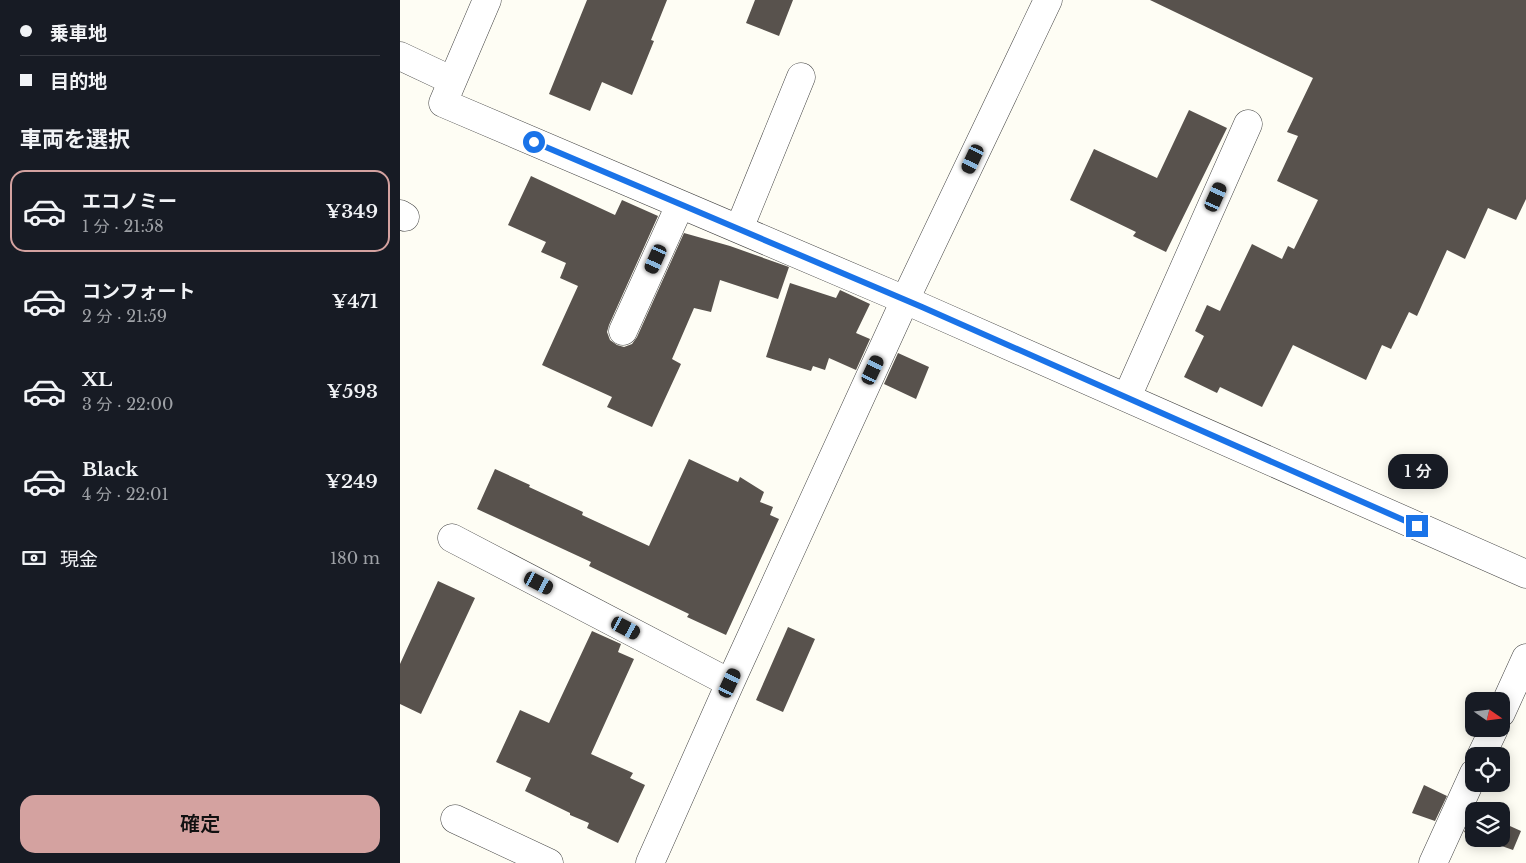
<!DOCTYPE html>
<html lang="ja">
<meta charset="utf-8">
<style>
:root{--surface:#171b24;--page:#20242c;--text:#f1f3f6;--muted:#9ea1a6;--line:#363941;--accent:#d4a2a0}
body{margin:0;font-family:"Libre Baskerville","Noto Sans JP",serif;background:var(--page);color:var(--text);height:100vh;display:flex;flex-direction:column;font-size:19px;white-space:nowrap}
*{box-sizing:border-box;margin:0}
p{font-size:16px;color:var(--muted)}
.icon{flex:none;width:28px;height:28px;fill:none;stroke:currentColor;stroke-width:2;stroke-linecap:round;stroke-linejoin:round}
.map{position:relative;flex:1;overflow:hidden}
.panel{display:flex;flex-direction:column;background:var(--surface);width:400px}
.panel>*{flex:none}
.hud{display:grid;align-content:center;height:110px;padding:0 20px;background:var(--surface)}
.needle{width:32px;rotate:104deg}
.fabs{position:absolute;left:1065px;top:692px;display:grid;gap:10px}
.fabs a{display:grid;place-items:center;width:45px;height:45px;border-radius:10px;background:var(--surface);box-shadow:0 2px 12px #0003;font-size:25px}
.end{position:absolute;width:22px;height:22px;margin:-11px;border:6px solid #1a73e8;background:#fff;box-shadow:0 0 0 2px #fff}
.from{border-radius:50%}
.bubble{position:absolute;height:35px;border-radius:15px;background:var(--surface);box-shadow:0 2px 12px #0003;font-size:16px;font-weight:600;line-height:35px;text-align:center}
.car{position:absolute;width:15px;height:30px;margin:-15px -8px;border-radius:6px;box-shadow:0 0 4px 1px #0007;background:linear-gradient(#222 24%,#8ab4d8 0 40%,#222 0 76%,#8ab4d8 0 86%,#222 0)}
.hud b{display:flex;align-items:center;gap:18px;height:48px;font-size:19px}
.hud b+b{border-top:1px solid var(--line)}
.hud i{width:12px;height:12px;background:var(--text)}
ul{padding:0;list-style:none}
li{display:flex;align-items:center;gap:15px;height:82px;margin:0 10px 8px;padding:0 10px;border:2px solid transparent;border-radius:15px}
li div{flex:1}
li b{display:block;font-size:19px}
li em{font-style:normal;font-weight:600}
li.active{border-color:var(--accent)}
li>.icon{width:45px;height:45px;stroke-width:1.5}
h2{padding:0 20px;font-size:22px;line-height:60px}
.pay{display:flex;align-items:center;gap:12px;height:55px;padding:0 20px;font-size:19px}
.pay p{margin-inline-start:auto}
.cta{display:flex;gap:10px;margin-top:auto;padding:10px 20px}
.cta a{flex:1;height:58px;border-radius:15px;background:var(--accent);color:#111;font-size:20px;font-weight:600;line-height:58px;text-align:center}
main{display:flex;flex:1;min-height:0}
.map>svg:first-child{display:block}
</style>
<main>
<section class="panel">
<div class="hud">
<b><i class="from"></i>乗車地</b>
<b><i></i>目的地</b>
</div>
<h2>車両を選択</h2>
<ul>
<li class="active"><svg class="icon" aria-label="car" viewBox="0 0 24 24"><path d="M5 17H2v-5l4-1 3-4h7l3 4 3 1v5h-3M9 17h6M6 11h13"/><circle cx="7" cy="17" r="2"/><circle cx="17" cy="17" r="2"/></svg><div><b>エコノミー</b><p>1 分 · 21:58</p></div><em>¥349</em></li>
<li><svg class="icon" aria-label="car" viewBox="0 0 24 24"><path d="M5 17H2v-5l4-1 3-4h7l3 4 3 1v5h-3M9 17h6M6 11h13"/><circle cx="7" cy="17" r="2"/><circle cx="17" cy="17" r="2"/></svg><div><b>コンフォート</b><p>2 分 · 21:59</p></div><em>¥471</em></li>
<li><svg class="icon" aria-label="car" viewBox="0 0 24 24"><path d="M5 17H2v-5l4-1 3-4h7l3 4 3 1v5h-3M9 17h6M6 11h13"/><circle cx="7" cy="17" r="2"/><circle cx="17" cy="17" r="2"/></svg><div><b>XL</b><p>3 分 · 22:00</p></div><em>¥593</em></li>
<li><svg class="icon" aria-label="car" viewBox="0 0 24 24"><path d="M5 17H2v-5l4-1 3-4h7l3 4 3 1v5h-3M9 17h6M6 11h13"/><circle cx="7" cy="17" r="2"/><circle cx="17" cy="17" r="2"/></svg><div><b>Black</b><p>4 分 · 22:01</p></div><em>¥249</em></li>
</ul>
<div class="pay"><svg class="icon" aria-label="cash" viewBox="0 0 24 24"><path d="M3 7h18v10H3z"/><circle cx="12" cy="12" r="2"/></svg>現金<p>180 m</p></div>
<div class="cta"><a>確定</a></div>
</section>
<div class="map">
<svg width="1126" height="863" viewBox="0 0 1126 863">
<rect width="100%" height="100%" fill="#fefdf4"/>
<!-- building -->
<path fill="#58524d" d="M187,0h80l-16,40 3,1 -22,54 -30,-13 -12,29 -41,-17z
M355,0h38l-14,36 -33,-13z
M750,0h376v199l-10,21 -28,-12 -23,51 -18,-9 -30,66 -8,-4 -18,37 -9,-4 -16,35 -73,-35 -31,62 -42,-20 -3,6 -33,-16 20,-41 -9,-5 12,-26 13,6 32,-67 30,15 6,-13 6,3 24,-49 -41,-19 21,-45 -11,-4 26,-54z
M789,110l38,18 -61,124 -33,-16 3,-4 -66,-32 24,-51 63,29z
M131,176l84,39 7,-15 36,16 -49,109 -2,7 3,8 7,5 7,2 8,-3 5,-7 47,-104 46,13 59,21 -11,32 -58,-19 -9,32 -17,-4 -22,51 9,5 -29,63 -45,-20 5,-10 -70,-32 36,-79 -18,-8 6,-15 -25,-11 5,-10 -38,-17z
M390,283l46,15 4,-8 30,14 -14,29 14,6 -14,31 -27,-12 -4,12 -12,-4 -2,5 -45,-14z
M498,353l31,14 -13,32 -32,-15z
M289,459l49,23 2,-5 24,15 -4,10 13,5 -3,8 9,4 -53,116 -39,-18 2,-3 -100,-48 2,-4 -114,-53 18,-40 35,16 -1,2 54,25 -1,3 67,31z
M38,581l37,17 -54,116 -21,-10v-40z
M388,627l27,12 -32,73 -27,-12z
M192,631l29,13 -3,8 16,7 -43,95 42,19 -3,5 15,7 -27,58 -31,-15 2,-5 -19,-8v-2l-45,-22 6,-13 -35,-16 24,-52 29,13z
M1024,785l23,11 -12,25 -23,-8z
M1074,811v25l-10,-4z
M1101,822l20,9 -8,19 -31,-11h19z"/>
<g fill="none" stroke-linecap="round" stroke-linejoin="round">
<!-- minor casing -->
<g stroke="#434343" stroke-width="29">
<path id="minor" d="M87,0l-44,103 462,197 621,274
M0,56l51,24
M0,214l5,3
M339,229l62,-152
M223,331l57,-126
M727,397l121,-273
M52,538l278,145
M1101,713l25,-55
M1081,756l13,-27
M55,819l94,44
M250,863l80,-180 175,-383 143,-300
M1033,863l41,-90"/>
</g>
<!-- minor -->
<use href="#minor" stroke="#fff" stroke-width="28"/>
</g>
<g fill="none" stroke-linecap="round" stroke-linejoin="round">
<!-- route -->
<path stroke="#1a73e8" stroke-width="6" d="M134,142l388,165 495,219"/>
</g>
</svg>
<div class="fabs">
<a><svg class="needle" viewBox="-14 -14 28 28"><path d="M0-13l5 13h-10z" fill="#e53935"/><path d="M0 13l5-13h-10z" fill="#9ea1a6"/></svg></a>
<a><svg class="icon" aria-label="locate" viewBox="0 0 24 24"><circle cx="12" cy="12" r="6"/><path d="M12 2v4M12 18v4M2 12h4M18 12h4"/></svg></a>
<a><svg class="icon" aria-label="layers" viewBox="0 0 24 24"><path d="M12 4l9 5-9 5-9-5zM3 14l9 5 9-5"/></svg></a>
</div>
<i class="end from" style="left:134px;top:142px"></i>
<i class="end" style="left:1017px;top:526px"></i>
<div class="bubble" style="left:988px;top:454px;width:60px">1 分</div>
<i class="car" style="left:573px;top:159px;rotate:205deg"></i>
<i class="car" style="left:816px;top:197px;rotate:24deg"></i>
<i class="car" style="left:256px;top:259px;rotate:204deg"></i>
<i class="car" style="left:473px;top:370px;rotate:25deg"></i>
<i class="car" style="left:139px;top:583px;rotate:117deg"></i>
<i class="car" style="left:226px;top:628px;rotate:118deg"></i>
<i class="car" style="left:330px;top:683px;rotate:25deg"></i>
</div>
</main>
